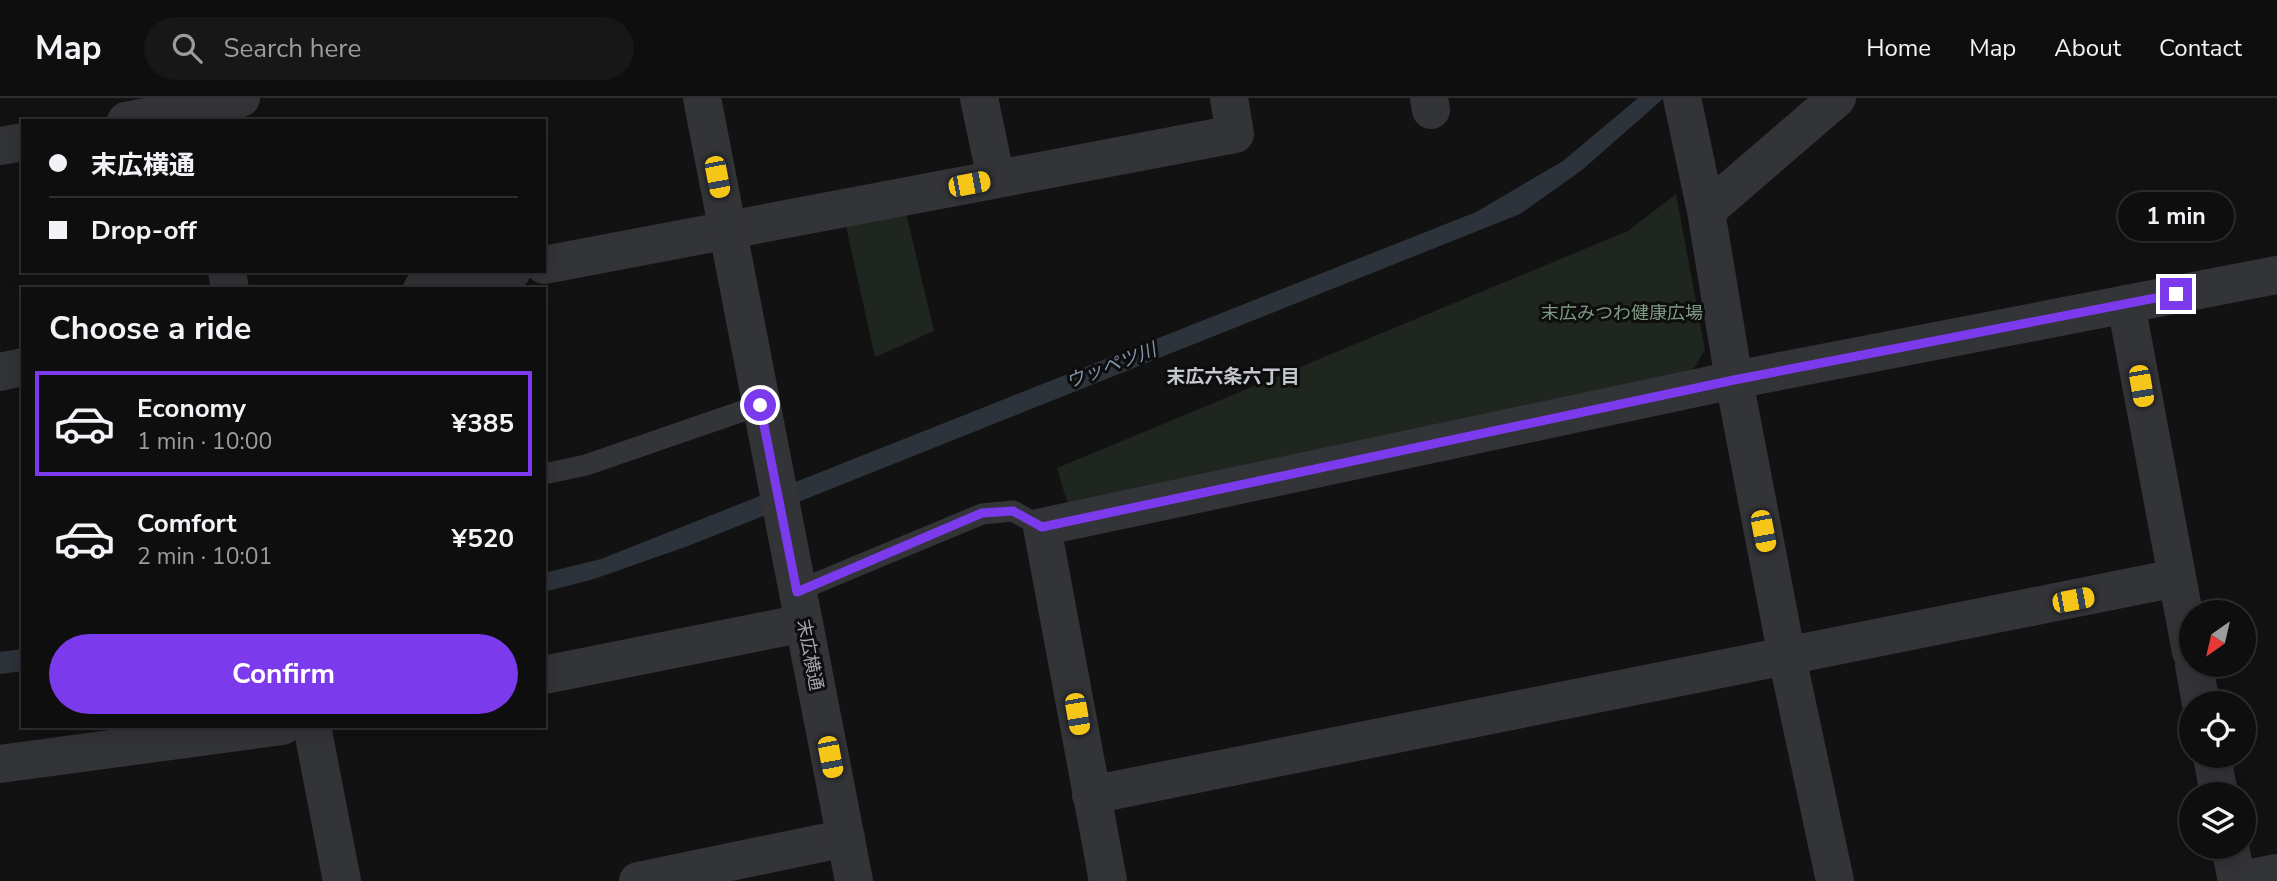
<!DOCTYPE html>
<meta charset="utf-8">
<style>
:root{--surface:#0e0e0e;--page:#171717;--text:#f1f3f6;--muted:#9b9c9e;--line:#2e2e2e;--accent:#7c3aed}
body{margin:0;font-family:"Nunito Sans","Noto Sans JP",sans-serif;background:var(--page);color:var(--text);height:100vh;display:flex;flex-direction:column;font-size:26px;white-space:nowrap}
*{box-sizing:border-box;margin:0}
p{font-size:23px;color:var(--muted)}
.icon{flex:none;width:38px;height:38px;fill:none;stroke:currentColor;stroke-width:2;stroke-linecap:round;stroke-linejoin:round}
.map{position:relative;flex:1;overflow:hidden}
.sheet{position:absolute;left:21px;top:189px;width:525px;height:441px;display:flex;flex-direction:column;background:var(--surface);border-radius:0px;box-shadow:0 4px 18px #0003,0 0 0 2px var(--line)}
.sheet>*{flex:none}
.top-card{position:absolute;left:21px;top:21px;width:525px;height:154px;border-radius:0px;box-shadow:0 4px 18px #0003,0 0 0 2px var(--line);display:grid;align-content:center;height:154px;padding:0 28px;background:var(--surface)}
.needle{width:46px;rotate:214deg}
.tools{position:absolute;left:2179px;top:502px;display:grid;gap:14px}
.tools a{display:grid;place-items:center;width:77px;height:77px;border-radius:50%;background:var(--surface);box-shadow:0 4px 18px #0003,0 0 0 2px var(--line);font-size:35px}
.end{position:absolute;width:32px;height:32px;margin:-16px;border:9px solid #7c3aed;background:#fff;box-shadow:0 0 0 4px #fff}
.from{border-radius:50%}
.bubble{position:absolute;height:49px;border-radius:24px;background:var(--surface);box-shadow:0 4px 18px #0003,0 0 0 2px var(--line);font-size:23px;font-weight:700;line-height:49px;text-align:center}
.car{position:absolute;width:21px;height:42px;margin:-21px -10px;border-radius:9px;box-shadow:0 0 5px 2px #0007;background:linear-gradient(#f5c518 24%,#345 0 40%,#f5c518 0 76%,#345 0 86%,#f5c518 0)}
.top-card b{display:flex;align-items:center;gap:24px;height:66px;font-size:26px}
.top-card b+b{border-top:2px solid var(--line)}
.top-card i{width:18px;height:18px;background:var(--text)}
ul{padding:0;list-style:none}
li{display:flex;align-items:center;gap:21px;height:105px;margin:0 14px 10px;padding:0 14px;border:4px solid transparent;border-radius:0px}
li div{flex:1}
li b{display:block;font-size:26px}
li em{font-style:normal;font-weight:700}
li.selected{border-color:var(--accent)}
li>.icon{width:63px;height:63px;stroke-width:1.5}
h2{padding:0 28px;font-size:32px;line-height:84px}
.primary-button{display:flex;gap:14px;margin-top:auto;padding:14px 28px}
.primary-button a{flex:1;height:80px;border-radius:42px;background:var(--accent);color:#fff;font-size:28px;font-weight:700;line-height:80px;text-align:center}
header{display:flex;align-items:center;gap:42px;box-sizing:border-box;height:98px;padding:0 35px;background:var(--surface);border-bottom:2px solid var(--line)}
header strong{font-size:33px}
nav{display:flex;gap:38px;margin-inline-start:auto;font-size:24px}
.search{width:490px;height:63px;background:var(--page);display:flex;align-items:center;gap:18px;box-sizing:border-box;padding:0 24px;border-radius:38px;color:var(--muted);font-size:26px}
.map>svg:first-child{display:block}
</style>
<header>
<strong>Map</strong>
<div class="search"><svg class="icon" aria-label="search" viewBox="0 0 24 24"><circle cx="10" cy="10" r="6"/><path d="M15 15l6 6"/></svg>Search here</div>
<nav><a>Home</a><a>Map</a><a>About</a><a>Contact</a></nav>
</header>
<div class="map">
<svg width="2277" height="783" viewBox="0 0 2277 783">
<rect width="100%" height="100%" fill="#121213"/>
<!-- green -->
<path fill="#1f2620" d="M1676,96l29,156 -14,23 -623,132 -11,-37 571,-237z
M905,111l29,122 -59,26 -31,-140z"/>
<!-- water -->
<path fill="#2d333a" d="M1638,0h26l-82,72 -62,44 -832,332 -94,33 -50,13v-19l57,-14 875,-347 87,-51z
M23,551v22l-23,3v-22z"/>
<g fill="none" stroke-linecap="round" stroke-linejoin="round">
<!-- service -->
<path stroke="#333438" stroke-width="21" d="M544,376l42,-9 174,-60
M797,493l185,-77 31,-3 29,16"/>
<!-- minor -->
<path stroke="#333438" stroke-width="38" d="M979,0l17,81
M1429,0l2,12
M1682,0l24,113 28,169 53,277 48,224
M126,23l115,-23
M0,48l23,-4
M1706,113l131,-113
M544,167l691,-131 -6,-36
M227,173l3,18
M422,191l90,-18
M2126,206l65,348
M0,274l23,-5
M2194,567l7,39
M544,577l260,-52
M312,628l30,155
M2212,658l7,38
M0,666l282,-38
M1091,697l1085,-217
M2230,749l7,34
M638,783l208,-43
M1108,783l-66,-354 692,-147 543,-105
M2236,783l41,-8"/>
<!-- tertiary -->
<path stroke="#333438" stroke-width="38" d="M702,0l152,783"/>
</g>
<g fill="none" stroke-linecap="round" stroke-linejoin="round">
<!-- route -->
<path stroke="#7c3aed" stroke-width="9" d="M760,307l37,187 185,-79 31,-2 29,16 692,-147 442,-86"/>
</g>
<g text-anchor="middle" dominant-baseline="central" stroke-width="6" stroke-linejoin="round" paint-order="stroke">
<!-- park labels -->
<g font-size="18" fill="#7e9b82" stroke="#0d0d0e">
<text x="1622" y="215">末広みつわ健康広場</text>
</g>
<!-- street labels -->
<g font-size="18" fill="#a5a8b2" stroke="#0d0d0e">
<text transform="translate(810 557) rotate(79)">末広横通</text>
</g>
<!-- water labels -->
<g font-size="19" font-style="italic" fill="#7f92aa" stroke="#0d0d0e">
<text transform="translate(1111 268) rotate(-21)">ウッペツ川</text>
</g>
<!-- neighbourhood labels -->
<g font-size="19" font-weight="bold" fill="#c5c7cf" stroke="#0d0d0e">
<text x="1233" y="279">末広六条六丁目</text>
</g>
</g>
</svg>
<div class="tools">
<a><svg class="needle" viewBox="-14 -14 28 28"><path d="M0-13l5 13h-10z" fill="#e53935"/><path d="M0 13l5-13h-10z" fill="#9b9c9e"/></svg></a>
<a><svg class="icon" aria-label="locate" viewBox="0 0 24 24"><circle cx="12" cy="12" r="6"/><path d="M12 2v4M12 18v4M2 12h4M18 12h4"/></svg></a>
<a><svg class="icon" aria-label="layers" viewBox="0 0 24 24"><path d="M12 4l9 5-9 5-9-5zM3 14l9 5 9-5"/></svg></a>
</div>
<i class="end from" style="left:760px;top:307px"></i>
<i class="end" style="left:2176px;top:196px"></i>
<div class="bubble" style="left:2118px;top:94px;width:116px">1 min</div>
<i class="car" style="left:717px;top:79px;rotate:169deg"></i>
<i class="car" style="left:969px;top:86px;rotate:79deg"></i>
<i class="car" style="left:2141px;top:288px;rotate:170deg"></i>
<i class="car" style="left:1763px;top:433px;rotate:169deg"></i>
<i class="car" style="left:2073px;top:502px;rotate:79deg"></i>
<i class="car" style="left:1077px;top:616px;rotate:170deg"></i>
<i class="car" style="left:830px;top:659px;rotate:169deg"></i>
<div class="top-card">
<b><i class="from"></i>末広横通</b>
<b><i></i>Drop-off</b>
</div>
<section class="sheet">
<h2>Choose a ride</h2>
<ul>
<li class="selected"><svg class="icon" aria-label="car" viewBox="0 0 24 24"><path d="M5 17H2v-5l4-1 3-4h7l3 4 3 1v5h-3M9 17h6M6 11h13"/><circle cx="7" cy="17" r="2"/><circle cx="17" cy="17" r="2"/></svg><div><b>Economy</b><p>1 min · 10:00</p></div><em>¥385</em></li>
<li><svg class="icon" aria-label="car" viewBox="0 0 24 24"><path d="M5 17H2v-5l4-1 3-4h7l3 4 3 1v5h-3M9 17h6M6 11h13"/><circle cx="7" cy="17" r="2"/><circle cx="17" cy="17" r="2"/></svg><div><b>Comfort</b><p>2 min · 10:01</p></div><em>¥520</em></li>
</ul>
<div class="primary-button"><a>Confirm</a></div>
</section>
</div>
